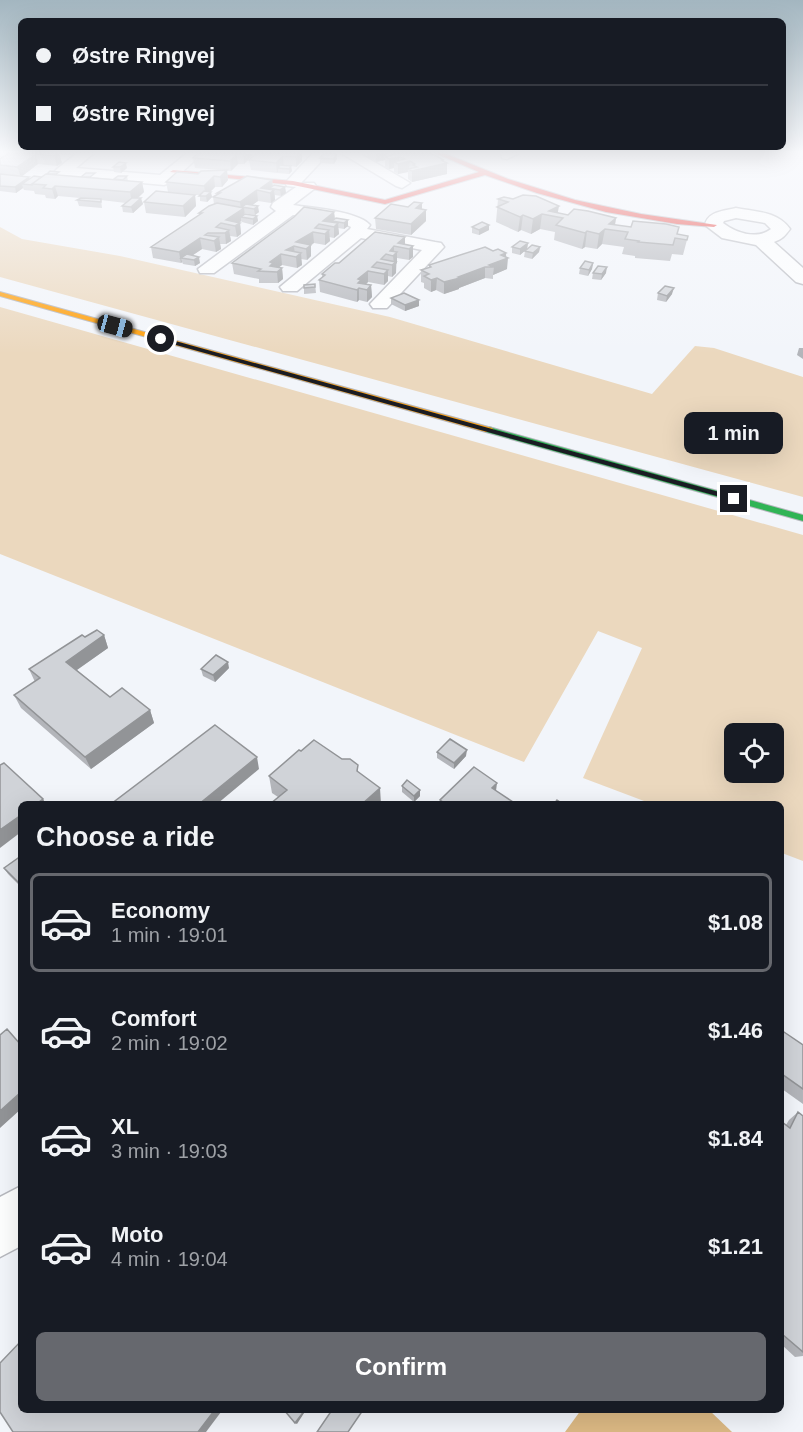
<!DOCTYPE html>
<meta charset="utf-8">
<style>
:root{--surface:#171b24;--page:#242831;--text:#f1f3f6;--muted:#9ea1a6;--line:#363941;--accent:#66686e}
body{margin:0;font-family:Arial,sans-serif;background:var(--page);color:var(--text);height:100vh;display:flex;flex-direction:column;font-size:22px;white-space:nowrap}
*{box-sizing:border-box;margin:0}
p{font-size:20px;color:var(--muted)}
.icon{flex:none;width:33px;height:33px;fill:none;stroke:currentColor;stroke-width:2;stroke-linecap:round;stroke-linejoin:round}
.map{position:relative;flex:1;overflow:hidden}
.sheet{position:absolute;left:18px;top:801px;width:766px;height:612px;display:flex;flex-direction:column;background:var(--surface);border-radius:9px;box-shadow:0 6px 24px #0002}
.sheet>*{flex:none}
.guide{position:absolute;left:18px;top:18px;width:768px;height:132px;border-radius:9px;box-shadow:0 6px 24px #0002;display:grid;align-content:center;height:132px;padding:0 18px;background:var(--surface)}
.controls{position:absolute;left:724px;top:723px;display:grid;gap:12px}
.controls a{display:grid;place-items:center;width:60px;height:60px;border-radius:9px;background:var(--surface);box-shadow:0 6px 24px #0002;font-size:30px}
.end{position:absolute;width:27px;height:27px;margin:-14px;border:8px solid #1a1c23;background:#fff;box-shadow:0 0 0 3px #fff}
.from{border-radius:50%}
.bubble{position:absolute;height:42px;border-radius:9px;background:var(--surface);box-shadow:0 6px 24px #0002;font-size:20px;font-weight:600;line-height:42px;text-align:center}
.car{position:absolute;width:18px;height:36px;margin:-18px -9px;border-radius:8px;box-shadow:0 0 4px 2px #0007;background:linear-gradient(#222 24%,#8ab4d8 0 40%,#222 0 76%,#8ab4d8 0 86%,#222 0)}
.guide b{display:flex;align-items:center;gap:21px;height:57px;font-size:22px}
.guide b+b{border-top:2px solid var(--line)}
.guide i{width:15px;height:15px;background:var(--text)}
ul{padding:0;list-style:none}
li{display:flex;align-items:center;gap:18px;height:99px;margin:0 12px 9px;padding:0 6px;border:3px solid transparent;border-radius:9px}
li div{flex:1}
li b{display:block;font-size:22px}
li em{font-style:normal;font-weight:600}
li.current{border-color:var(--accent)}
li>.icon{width:54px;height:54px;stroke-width:1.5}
h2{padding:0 18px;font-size:27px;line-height:72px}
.button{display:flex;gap:12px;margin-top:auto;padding:12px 18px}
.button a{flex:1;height:69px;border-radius:9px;background:var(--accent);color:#fff;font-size:24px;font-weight:600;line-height:69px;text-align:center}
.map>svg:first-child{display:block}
</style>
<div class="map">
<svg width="803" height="1432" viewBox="0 0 803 1432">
<rect width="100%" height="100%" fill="#f2f5fa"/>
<!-- green -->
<path fill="#ebd8be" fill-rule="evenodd" d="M0,227l22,12 98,17 270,61 262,77 43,-48 19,2 89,29v120l-803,-220z
M0,307l803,228v326l-21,-8v-49h-130l-69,-26 59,-130 -44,-17 -74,131 -524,-208zM735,734h39v38h-39z"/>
<!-- water -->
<path fill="#dcb984" d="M581,1410h128l23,22h-167z"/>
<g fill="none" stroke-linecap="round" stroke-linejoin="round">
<!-- street casing -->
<g stroke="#b6b8be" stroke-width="3">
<path id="street" d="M77,153h17l-18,15 84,7 27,-22h16l-33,30 -6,2 -107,-10 -3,-3 3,-3z
M313,153h16l-28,30h13l2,3 -2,3 -21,16c18,3 65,6 77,20l-3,4 68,13 6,1 3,4 -57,61h-14l-3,-4 52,-54 -61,-12 -64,53h-14l-3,-4 70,-58 1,-2 -6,-3 -52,-9 -79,58h-14l-2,-4 78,-58 -5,-4 2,-4 23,-16 -9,-1 -2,-3z
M341,153h18l51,30 -8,5 -6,-2z
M501,153h18l-12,6 -5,-1z
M736,208c20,4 41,3 54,21 -5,7 -8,10 -16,13l29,26v16l-7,-2 -40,-37 -34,-7 -17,-13c3,-14 19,-14 31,-17zM736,218l29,5 6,6c-14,11 -35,4 -48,-6l1,-2z
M21,1186v60l-21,11v-60z"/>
</g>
<!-- fast casing -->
<g stroke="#b6b8be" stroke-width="2">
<path id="fast" d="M489,427l314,88v6l-317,-89 -2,-2z"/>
</g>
<!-- slow casing -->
<g stroke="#b6b8be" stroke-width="2">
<path id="slow" d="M0,292l492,136 2,2 -8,2 -486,-136z"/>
</g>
<!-- jam casing -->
<g stroke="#b6b8be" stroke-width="2">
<path id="jam" d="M435,153h9l64,26 67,21 66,14 76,11 -3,2 -37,-3 -71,-12 -69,-19 -52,-18 -100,29 -92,-19 -123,-13 3,-2 120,11 92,19 94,-28z"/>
</g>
<!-- street -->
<use href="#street" fill="#fdfefe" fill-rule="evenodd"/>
<!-- fast -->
<use href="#fast" fill="#30b455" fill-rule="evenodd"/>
<!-- slow -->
<use href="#slow" fill="#ff9f0a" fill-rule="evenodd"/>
<!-- jam -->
<use href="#jam" fill="#e5322d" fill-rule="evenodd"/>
</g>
<!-- wall -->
<path fill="#b3b5ba" d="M9,153h66l-2,2 -14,-1 3,9 -5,3 -19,-2 -16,12 8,3 30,-4 54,4 13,-3 1,5 14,1 2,10 -6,6 5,6 -10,9 -10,-1 -1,-6 4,-3 -25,-3 1,8 -23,-2 -2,-6 3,-2 -22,-2 -3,3 -9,-1 -1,-3 -10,-1 -1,-3 -10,-1 -1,-2 -7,5 -16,-2v-32z
M198,153l56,1 -10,10h-6l-7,7h-4l1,9 -6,7h-7l-5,5 2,5 -5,5 -7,-1v-6h-5l1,11 -11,11 -39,-4 -2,-11 24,-10 -2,-10 32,-8 25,-4 -28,-2 -2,-10z
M302,153v8l-6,6 -5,-1 1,5 -3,3 -11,-1v-1l-1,1 -26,-3 -2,-10z
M367,153h63l17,10v11l-35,8 -4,-3v-7l-10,2 -4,-2v-4l-5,1 -4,-2v-7l-9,2 -9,-4z
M320,158l17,1 -3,5 -14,-1z
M113,167l14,1 -6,5 -7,-1z
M272,180l1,6 12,1 1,6 -5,3 -6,-1v5l-4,3 -13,-2 -6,4 7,7 -4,3 -11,-2v1l13,2 1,5 -5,4 -11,-3 -1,-1 -1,2 1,11 -4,3 -7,-1 1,5 -5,3h-6l1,5 -5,3 -14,-3 -9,6 7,8 -5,3 -12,-2 -1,-2 -1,1 -28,-5 -2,-11 48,-32v-2l15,-9 -1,-7 4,-2v-2z
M498,199l70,16 48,3 -1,7 73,11 -5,19 -11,-1 -2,7 -35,-3v-2l-13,-2 2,-7 -22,-3 -5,5 -12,-2 -3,2 -28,-9 1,-8 -15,-3 -9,5 -10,-4 -3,2 -22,-10z
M422,203v6l4,12 -15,14 -35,-6 -1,-11z
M334,212l1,7 13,1v6l-4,3 -6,-1 1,6 -5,4 -5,-1 1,4 -5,4 -11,-2 -4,2h1v11l-4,4 -6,-1 1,6 -5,3 -15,-3 -3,2 3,1 1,11 -5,4h-19v-4l-25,-5 -2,-11 62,-46z
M472,227l17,3 -10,5 -7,-2z
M405,237v7l8,2v11l-4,3 -12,-2 -1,15 -4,4 -4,-1v5l-4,4 -16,-3 -2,2 5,1 1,12 -5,5 -8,-2 -2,2 -37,-10 -1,-12 3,-2v-4l17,-11z
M528,243l-1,6 -7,6 -8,-2v-6z
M540,247l-1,5 -7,7 -8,-2 1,-6z
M493,251l13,2 1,16 -14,6v4l-8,-1 -26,10v1l-15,5 -8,-4 -5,2 -7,-4v-5l-3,-1v-12l8,-2v-3z
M593,263l-1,6 -4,7 -9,-2 1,-6z
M593,273h13l-5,7 -9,-1z
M315,284l1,9 -12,1v-9z
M658,293l14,1 -6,8 -9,-2z
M391,298l28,2v6l-14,5 -14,-7z
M799,348h4v11l-6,-4z
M104,635l4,13 -31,22 33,27 40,13 4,13 -63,46 -70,-61 -7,-13 21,-13 -6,-13 56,-32z
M229,668l-14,14 -12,-6 -2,-7z
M301,751l41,8 16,6v7l-80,25 -6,-4 -3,-17z
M437,752l29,4 -12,13 -17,-11z
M402,786l18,10 -6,6 -12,-10z
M21,856v31l-13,-13 -4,-6z
M784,1032l19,13v59l-21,-15v-55z
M798,1112l5,4v240l-8,1 -13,-12v-223l4,3 3,-5z"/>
<!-- shaded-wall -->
<path fill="#929497" d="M58,153h1l3,10 -5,3 -3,-10z
M244,153l10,1 -10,10 -1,-10z
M299,153h3v8l-6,6v-10z
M376,153h11v5l-2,-1v3l-9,2z
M36,154l2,10 -17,13 -4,-10z
M237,154l1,10 -7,7 -1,-10z
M337,154v5l-3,5 -1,-5z
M283,156l1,10 -6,2v4l-1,1 -1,-10z
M399,157v7l11,-3 -1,9 -1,-1v3l-10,2v-10l-4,-2v6l-5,1v-10z
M441,160h3v4l3,-1v11l-35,8v-11z
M126,163l1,5 -6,5 -1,-6z
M291,166l1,5 -3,3v-5z
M227,170l1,10 -6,7 -2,-10z
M214,176l1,11 -9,9 -2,-10z
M29,177l2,5 -9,2 1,4 -7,5 -1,-6z
M272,180l1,9 -12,-1z
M142,182l2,10 -12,11 -2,-11z
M55,186l3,10 -3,3 -3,-10z
M285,187l1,6 -5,3 -1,-6z
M257,190l1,11 -10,7 -6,-1 2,1 1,9h-4v4l-6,5 -9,-6 15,-10 -1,-8z
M274,190l1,10 -4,3 -1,-10z
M211,192l1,5 -5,5 -1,-6z
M195,195l1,11 -11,11 -2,-11z
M141,198l2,6 -10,9 -2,-6z
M422,203v11l-6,-6z
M258,206l1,6 -4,3 -1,-6z
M559,206l-2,11 -8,-6z
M426,210v11l-15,14v-11z
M334,212l1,9h-3v4l-9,-4z
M542,214l-2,15 -9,5 2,-15z
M523,215l-2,15 -3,2 2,-15z
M257,216l1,5 -5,4v-6z
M616,218l-2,12 -5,-6z
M348,220v6l-4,3v-6z
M240,223l1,11 -4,3 -2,-11z
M338,223l1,11 -5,4v-11z
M489,225v5l-10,5v-5z
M605,229l-3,15 -5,5 2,-15z
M229,230l2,11 -5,3 -1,-11z
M329,230l1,11 -5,4v-11z
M587,231l-2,16 -3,2 3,-16z
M313,232l1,11 -9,5 -9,-6z
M219,237l2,12 -5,3 -2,-11z
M405,237v11l-7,-5z
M200,238l2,11 -15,10 -6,-1 1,4 -1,1 -2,-11z
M528,243l-1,6 -7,6v-6z
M311,245v11l-4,4 -1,-11z
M294,246l1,11 -9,-7z
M394,246v9l3,-3v11l-1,1v9l-4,4v-12l2,-1 -1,-8 -3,-5z
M413,246v11l-4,3v-11z
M540,247l-1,5 -7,7 1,-6z
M301,253l1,12 -5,3 -1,-11z
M506,253v6l2,-1 -1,11 -14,6 1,-8 -5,-2 12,-10z
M281,254l1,11 -8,6 -4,1v-10z
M199,257l1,6 -5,3 -1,-6z
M593,263l-1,6 -4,7 1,-6z
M485,267v11l-26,10v1l-15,5v-12z
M607,267l-1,6 -5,7 1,-6z
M282,268l1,11 -5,4 -1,-11z
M388,270v11l-4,4v-11z
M368,271v11l-6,6h-3v12l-2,2v-12l1,-11z
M437,278l-1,12 -5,2v-12z
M371,285l1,12 -5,5v-12z
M674,288l-2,6 -6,8 1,-6z
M419,300v6l-14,5v-6z
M104,635l4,13 -37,26 -5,-12z
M228,662l1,6 -14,14 -2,-7z
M150,710l4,13 -63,46 -6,-12z
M467,750l-1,6 -12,13v-6z
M257,757l2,12 -42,35h-18z
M497,783l-2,16 -3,-11z
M380,788l1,16h-19z
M420,790v6l-6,6v-6z
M43,799l3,5h-10z
M21,815v17l-21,16v-18z
M21,1092v17l-21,19v-17z
M213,1410h7l1,2 -15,20h-8z
M305,1410h1l-9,14 -2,-1z"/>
<!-- building -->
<path fill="#d0d3d8" stroke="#929497" stroke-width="1.5" d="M9,153h49l-4,3 -18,-2 -19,13 -17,-2v-6z
M198,153h46l-1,1h-6l-7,7 -37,-3z
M257,153h42l-3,4 -13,-1 -7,7 -27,-3z
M324,153h2l11,1 -4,5 -13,-1z
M394,153h36l14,7h-3l6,3 -35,8 -4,-2 9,-2 -4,-2 2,-1 -5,-3 -12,3 -4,-2 11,-3 -6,-2 -10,2 -4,-2 11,-3z
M119,162l7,1 -6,4h-7z
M280,165l11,1 -2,3 -11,-1z
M227,170l-7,7 -6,-1 -10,10 -38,-4 11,-10 21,2 3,-3z
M50,171l9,1 -3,2h-9z
M86,173h9l-5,4h-9z
M0,174l29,3 -14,10 -15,-1z
M46,174l96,8 -12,10 -75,-6 -3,3 -9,-1 3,-3 -14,-1z
M34,176l7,1 -9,7v1l-10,-1z
M118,176h9l-4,4 -9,-1z
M247,176l25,4 -11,8 13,2 -4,3 -13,-3 -17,12 -27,-5 7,-4h-3z
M274,185l11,2 -5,3 -11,-2z
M156,191l39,4 -12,11 -39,-4z
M204,191l7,1 -5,4h-7z
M523,195l13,1 23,10 -10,5 19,4 6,-6 14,2 28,7 -7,6 22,3 2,-6 33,3 13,3 -2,7 11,2 -1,4 -12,-2 -2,7 -35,-3 1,-1 -14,-2 3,-7 -23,-3 -6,5 -12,-3 -2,2 -29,-8 7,-7 -21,-4 -9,5 -10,-4 -3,2 -23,-10 11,-5 -10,-3 6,-2 9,2z
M81,198l20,1v3l-24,-2z
M132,198h9l-10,9 -9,-1z
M414,202l8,1 -6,5 10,2 -15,14 -36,-6 16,-14 17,3z
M217,203l27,5 -18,12 14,3 -5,3 -14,-3 -5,4 13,3 -4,3h-17l-3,2 14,2 -5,4 -14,-3 -21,14 -28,-5 51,-34h-3l10,-7z
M246,204l12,2 -4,3 -12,-2z
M304,207l30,5 -11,9 15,2 -4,4 -15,-3 -4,4 14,2 -4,4 -12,-2 -17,10 15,3 -5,4 -12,-3 -8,4 15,3 -5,4 -15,-3 -11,8 3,1 -3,3 12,2 -5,4 -19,-1 3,-2 -29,-6 62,-46z
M245,214l12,2 -4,3 -12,-2z
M336,218l12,2 -4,3 -12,-2z
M482,222l7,3 -10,5 -7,-3z
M375,232l30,5 -7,6 15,3 -4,3 -15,-3 -4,5 7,1 -4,4 -7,-2 -5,5 15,3 -4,3 -15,-3 -5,5 16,3 -4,4 -16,-3 -10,8 3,1 -3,3 13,2 -4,5 -8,-2 -2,2 -38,-10 6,-5 -3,-1 13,-11h4z
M520,241l8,2 -8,6 -8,-2z
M532,245l8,2 -7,6 -8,-2z
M485,247l8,4 5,-2 8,4 -5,2 7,3 -19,7 5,2h-9l-27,10 2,1 -16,4 -7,-4 -6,2 -7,-4 5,-2 -8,-4 10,-3 -2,-2z
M187,254l12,3 -5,3 -13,-2z
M585,261l8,2 -4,7 -9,-2z
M598,266l9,1 -5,7 -9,-1z
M315,284v3l-11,1v-3z
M665,286l9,2 -7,8 -9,-3z
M404,293l15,7 -14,5 -14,-7z
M97,630l7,5 -38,27 44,35 12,-9 28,22 -65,47 -71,-62 26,-17 -11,-9 53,-34 3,2z
M216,655l12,7 -15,13 -12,-6z
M215,725l42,32 -58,47h-88z
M450,739l17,11 -13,13 -17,-11z
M314,740l28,19h8l8,6 -1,6 23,17 -18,16h-92l17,-14 -18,-14 30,-26 2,1z
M4,763l39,36 -7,5h-15v11l-21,15v-65z
M474,767l23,16 -5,5 24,16h-70l-6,-4z
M407,780l13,10 -6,6 -12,-10z
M557,800l6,4h-9z
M21,856v29l-17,-17z
M7,1029l14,16v47l-21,19v-76z
M784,1032l19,13v44l-21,-15v-38z
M798,1112l5,4v236l-21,-18v-212l8,6z
M21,1341v69h192l1,1 -16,21h-185l-13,-20v-49z
M284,1410h21l-10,13z
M332,1410h31l-15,22h-31z"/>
<!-- sky -->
<linearGradient id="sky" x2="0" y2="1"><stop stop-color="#a3b6c0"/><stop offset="0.43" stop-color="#f9fafd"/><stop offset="1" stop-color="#f9fafd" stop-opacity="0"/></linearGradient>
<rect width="803" height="354" fill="url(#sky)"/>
<!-- route -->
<path fill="#1a1c23" d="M161,337l576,160 1,2 -7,1 -573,-160z"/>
</svg>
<div class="controls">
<a><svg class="icon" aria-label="locate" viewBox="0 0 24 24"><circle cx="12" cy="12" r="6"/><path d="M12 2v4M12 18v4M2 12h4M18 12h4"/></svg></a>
</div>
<i class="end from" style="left:161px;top:339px"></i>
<i class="end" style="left:734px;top:499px"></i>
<div class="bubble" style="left:684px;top:412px;width:99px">1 min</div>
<i class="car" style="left:115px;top:326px;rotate:105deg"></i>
<div class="guide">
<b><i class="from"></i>Østre Ringvej</b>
<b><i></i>Østre Ringvej</b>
</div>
<section class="sheet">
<h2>Choose a ride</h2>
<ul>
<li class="current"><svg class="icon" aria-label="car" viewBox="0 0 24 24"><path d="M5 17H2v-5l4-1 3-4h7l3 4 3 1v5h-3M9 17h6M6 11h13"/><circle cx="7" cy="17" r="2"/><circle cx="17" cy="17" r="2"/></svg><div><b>Economy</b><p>1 min · 19:01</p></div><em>$1.08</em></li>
<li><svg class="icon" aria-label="car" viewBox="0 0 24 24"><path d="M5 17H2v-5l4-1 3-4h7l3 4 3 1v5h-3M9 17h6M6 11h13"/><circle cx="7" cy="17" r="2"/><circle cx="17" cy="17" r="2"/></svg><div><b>Comfort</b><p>2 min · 19:02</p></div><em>$1.46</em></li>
<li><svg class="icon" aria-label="car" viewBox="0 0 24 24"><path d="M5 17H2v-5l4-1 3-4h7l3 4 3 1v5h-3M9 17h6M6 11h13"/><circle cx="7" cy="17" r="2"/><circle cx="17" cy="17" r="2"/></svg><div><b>XL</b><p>3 min · 19:03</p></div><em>$1.84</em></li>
<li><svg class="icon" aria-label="car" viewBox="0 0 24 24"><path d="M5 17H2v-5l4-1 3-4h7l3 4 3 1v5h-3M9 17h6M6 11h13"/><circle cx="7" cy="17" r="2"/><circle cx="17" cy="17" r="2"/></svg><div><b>Moto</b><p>4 min · 19:04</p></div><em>$1.21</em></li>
</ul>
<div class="button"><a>Confirm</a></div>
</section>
</div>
